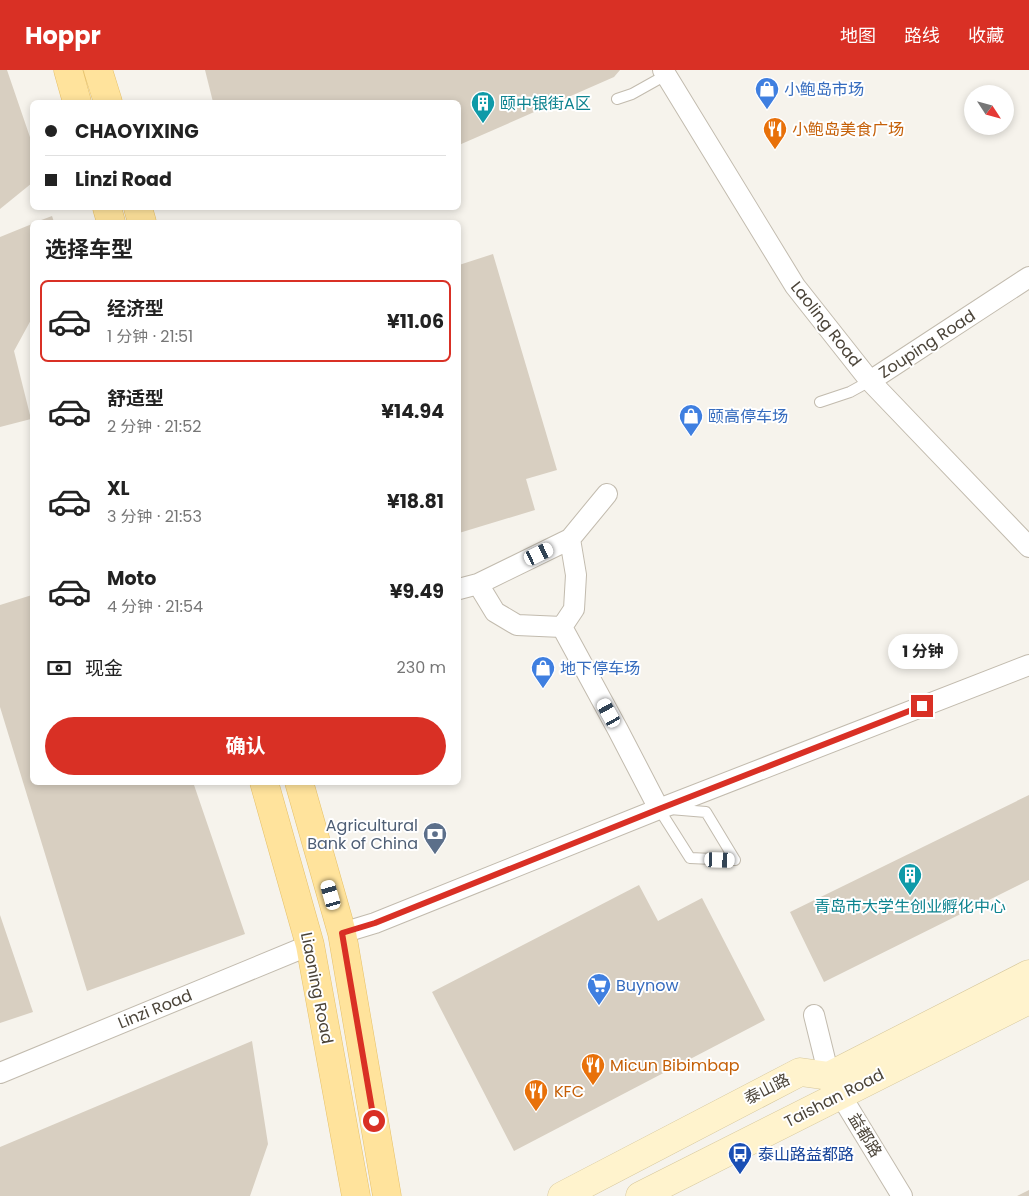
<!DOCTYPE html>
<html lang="zh">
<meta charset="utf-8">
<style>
:root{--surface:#fff;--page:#f2f2f2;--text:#222;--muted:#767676;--line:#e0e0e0;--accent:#d93025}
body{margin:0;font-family:Poppins,"Noto Sans SC",sans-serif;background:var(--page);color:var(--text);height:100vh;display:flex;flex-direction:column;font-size:19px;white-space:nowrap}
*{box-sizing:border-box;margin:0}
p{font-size:16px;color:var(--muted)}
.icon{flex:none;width:28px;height:28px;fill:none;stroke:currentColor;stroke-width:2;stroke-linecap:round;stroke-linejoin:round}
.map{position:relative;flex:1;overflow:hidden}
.side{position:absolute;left:30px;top:150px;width:431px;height:565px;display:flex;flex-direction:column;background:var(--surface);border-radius:8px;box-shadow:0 2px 8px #0003}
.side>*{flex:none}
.top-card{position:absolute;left:30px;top:30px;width:431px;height:110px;border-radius:8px;box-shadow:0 2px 8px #0003;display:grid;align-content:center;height:110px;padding:0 15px;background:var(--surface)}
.needle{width:32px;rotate:126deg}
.fabs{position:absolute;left:964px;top:15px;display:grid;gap:10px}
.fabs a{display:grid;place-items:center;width:50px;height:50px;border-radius:50%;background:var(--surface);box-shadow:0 2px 8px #0003;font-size:25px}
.end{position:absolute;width:22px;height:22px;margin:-11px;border:6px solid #d93025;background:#fff;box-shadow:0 0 0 2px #fff}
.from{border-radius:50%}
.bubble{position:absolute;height:35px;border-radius:18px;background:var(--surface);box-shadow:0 2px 8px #0003;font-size:16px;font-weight:700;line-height:35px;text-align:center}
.car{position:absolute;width:15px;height:30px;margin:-15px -8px;border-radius:6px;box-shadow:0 0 4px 1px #0007;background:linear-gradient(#fff 24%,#345 0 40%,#fff 0 76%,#345 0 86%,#fff 0)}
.top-card b{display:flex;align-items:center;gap:18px;height:48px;font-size:19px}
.top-card b+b{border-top:1px solid var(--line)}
.top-card i{width:12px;height:12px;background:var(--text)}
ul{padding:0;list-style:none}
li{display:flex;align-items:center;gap:15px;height:82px;margin:0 10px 8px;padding:0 5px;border:2px solid transparent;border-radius:8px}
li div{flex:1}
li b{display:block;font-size:19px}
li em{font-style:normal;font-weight:700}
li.current{border-color:var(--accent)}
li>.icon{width:45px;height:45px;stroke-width:1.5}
h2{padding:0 15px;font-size:22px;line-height:60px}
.pay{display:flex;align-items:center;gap:12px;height:55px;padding:0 15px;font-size:19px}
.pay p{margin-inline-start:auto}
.cta{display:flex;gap:10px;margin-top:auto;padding:10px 15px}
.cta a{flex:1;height:58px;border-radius:30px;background:var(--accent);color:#fff;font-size:20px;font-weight:700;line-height:58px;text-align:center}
header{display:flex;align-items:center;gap:30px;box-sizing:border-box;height:70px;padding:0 25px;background:var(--accent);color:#fff}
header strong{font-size:24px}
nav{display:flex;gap:28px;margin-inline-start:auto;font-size:18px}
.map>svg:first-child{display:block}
</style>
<header>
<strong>Hoppr</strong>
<nav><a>地图</a><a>路线</a><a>收藏</a></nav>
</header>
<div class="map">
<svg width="1029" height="1126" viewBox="0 0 1029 1126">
<rect width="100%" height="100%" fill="#f6f3ec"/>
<!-- building -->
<path fill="#d8cfc1" d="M0,0h7l25,73v40l-32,26z
M205,0h415l-6,7 -155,68v-43h-246z
M52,146l2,6h-18z
M32,154v94l-18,33 17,68 -31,8v-190z
M493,184l64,216 -31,9 9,31 -76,23v-268z
M32,525v187h161l52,152 -158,57 -87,-284v-102z
M1029,725v85l-205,102 -34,-70z
M639,815l19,36 44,-23 63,122 -251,131 -82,-159z
M0,845l33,97 -33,11z
M252,971l16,103 -18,52h-250v-49z
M1029,1120v6h-12z"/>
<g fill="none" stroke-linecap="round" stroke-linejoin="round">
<!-- lane casing -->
<g stroke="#c2bbae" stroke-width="12">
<path id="lane" d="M617,29l15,-5 34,-19
M820,332l30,-10 20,-11
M659,739l31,49 45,2
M670,739l36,3 29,48"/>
</g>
<!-- street casing -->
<g stroke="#c2bbae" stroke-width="22">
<path id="street" d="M663,0l132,216 75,95 159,166
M870,311l159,-104
M478,514l17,28 22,13 45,2 12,-18 2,-34 -6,-36
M459,519l19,-5 92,-45 37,-45
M562,557l56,103 41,79
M342,863l33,-10 284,-114 370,-144
M814,945l15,61 73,120
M0,1003l310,-128"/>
</g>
<!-- secondary casing -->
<g stroke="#d6c79b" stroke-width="29">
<path id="secondary" d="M562,1126l238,-124 29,4 200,-102
M640,1126l389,-196"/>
</g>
<!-- primary casing -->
<g stroke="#e6c16a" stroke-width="29">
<path id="primary" d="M68,0l9,32
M98,0l10,32
M107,138l4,14
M138,138l4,14
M264,712l46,163 46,251
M299,712l43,151 45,263"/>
</g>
<!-- lane -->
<use href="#lane" stroke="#fff" stroke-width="10"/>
<!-- street -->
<use href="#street" stroke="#fff" stroke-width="20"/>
<!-- secondary -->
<use href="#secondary" stroke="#fff3cd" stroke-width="28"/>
<!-- primary -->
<use href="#primary" stroke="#ffe39c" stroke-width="28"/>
</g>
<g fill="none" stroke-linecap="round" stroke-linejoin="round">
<!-- route -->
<path stroke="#d93025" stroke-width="6" d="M374,1051l-32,-188 33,-10 284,-114 263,-103"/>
</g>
<!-- icons -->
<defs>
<g id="shop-pin" transform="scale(1.25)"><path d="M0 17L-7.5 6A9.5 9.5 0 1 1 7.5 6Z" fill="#3f7fe0" stroke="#fff"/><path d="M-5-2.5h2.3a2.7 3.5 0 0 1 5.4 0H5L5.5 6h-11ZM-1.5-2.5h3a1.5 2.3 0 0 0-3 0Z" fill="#fff"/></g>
<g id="building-pin" transform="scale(1.25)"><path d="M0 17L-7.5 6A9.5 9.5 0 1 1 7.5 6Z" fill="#0f9aa8" stroke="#fff"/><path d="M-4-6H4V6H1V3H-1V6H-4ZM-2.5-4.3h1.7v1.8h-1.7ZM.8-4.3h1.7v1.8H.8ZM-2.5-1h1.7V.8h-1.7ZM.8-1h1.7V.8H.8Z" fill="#fff"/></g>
<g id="restaurant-pin" transform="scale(1.25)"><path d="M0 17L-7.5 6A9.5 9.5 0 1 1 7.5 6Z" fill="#e8710a" stroke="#fff"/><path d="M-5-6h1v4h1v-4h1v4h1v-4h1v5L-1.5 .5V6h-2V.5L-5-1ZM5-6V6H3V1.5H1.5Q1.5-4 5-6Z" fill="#fff"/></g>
<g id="bank-pin" transform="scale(1.25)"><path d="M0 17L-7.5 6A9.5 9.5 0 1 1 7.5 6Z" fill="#5c6f8a" stroke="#fff"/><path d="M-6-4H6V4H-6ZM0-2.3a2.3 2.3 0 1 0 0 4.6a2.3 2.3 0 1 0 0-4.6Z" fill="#fff"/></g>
<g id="supermarket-pin" transform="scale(1.25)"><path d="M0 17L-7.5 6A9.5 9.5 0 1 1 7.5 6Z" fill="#3f7fe0" stroke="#fff"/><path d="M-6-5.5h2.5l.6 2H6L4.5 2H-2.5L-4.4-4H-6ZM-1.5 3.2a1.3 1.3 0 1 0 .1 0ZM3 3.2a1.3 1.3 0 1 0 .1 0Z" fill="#fff"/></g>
<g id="bus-pin" transform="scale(1.25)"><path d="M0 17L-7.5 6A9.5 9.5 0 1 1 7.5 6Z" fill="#1a4fb4" stroke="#fff"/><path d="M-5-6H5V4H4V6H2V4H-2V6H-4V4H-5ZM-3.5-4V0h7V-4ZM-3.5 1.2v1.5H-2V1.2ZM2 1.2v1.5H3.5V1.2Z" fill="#fff"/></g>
</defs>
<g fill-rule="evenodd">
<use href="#shop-pin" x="767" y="19"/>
<use href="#building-pin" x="483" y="33"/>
<use href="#restaurant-pin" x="775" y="59"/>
<use href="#shop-pin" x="691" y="346"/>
<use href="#shop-pin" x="543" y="598"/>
<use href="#bank-pin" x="435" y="764"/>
<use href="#building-pin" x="910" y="805"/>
<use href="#supermarket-pin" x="599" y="915"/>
<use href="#restaurant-pin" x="593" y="995"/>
<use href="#restaurant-pin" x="536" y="1021"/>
<use href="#bus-pin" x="740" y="1084"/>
</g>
<g text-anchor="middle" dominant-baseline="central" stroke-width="4" stroke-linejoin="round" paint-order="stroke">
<!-- shop labels -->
<g font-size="16" fill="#366cbe" stroke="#fff" text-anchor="start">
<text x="784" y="19">小鲍岛市场</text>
<text x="708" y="346">颐高停车场</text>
<text x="560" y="598">地下停车场</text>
<text x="616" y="915">Buynow</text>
</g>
<!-- culture labels -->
<g font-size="16" fill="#0d838f" stroke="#fff" text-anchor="start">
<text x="500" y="33">颐中银街A区</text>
<text x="910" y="836" text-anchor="middle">青岛市大学生创业孵化中心</text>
</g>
<!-- food labels -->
<g font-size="16" fill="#c56008" stroke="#fff" text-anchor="start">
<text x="792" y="59">小鲍岛美食广场</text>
<text x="610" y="995">Micun Bibimbap</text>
<text x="554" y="1021">KFC</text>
</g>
<!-- street labels -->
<g font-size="16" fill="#4b4439" stroke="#fff">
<text transform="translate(826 254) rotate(52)">Laoling Road</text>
<text transform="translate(927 274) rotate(-33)">Zouping Road</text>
<text transform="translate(317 918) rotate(79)">Liaoning Road</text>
<text transform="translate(155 939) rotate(-22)">Linzi Road</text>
<text transform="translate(767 1019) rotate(-27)">泰山路</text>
<text transform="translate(834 1028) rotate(-27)">Taishan Road</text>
<text transform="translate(865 1065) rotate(59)">益都路</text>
</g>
<!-- service labels -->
<g font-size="16" fill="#4e5e75" stroke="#fff" text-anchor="end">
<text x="418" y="755">Agricultural<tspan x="418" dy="18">Bank of China</tspan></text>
</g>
<!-- transit labels -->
<g font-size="16" fill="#164399" stroke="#fff" text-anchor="start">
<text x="758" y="1084">泰山路益都路</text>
</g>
</g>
</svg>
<div class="fabs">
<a><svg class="needle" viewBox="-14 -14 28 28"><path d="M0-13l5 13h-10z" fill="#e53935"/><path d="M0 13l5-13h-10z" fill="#767676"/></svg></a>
</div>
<i class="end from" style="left:374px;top:1051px"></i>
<i class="end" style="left:922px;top:636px"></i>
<div class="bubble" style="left:888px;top:564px;width:70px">1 分钟</div>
<i class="car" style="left:539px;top:484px;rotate:64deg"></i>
<i class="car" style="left:609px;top:643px;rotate:331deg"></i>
<i class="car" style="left:720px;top:790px;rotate:92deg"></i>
<i class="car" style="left:331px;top:825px;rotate:344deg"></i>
<div class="top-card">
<b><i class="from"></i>CHAOYIXING</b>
<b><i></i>Linzi Road</b>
</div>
<section class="side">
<h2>选择车型</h2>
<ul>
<li class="current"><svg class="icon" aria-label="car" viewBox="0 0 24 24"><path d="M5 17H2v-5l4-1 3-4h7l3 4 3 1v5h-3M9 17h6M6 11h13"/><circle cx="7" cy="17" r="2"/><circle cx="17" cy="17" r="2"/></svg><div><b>经济型</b><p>1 分钟 · 21:51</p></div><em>¥11.06</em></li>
<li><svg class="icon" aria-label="car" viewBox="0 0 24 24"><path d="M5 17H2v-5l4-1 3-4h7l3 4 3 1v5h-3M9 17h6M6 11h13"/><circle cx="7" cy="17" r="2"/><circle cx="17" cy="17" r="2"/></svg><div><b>舒适型</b><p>2 分钟 · 21:52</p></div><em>¥14.94</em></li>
<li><svg class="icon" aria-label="car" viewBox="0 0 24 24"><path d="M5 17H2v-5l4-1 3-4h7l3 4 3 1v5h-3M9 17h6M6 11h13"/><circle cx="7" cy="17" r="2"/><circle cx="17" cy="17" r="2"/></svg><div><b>XL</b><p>3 分钟 · 21:53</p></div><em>¥18.81</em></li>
<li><svg class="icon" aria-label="car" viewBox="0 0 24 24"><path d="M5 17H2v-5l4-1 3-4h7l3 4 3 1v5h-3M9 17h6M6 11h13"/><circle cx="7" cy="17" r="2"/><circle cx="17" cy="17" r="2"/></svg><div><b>Moto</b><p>4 分钟 · 21:54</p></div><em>¥9.49</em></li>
</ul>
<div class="pay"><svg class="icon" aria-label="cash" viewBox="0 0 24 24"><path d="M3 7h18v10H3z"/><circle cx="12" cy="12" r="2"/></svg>现金<p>230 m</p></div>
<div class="cta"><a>确认</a></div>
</section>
</div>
